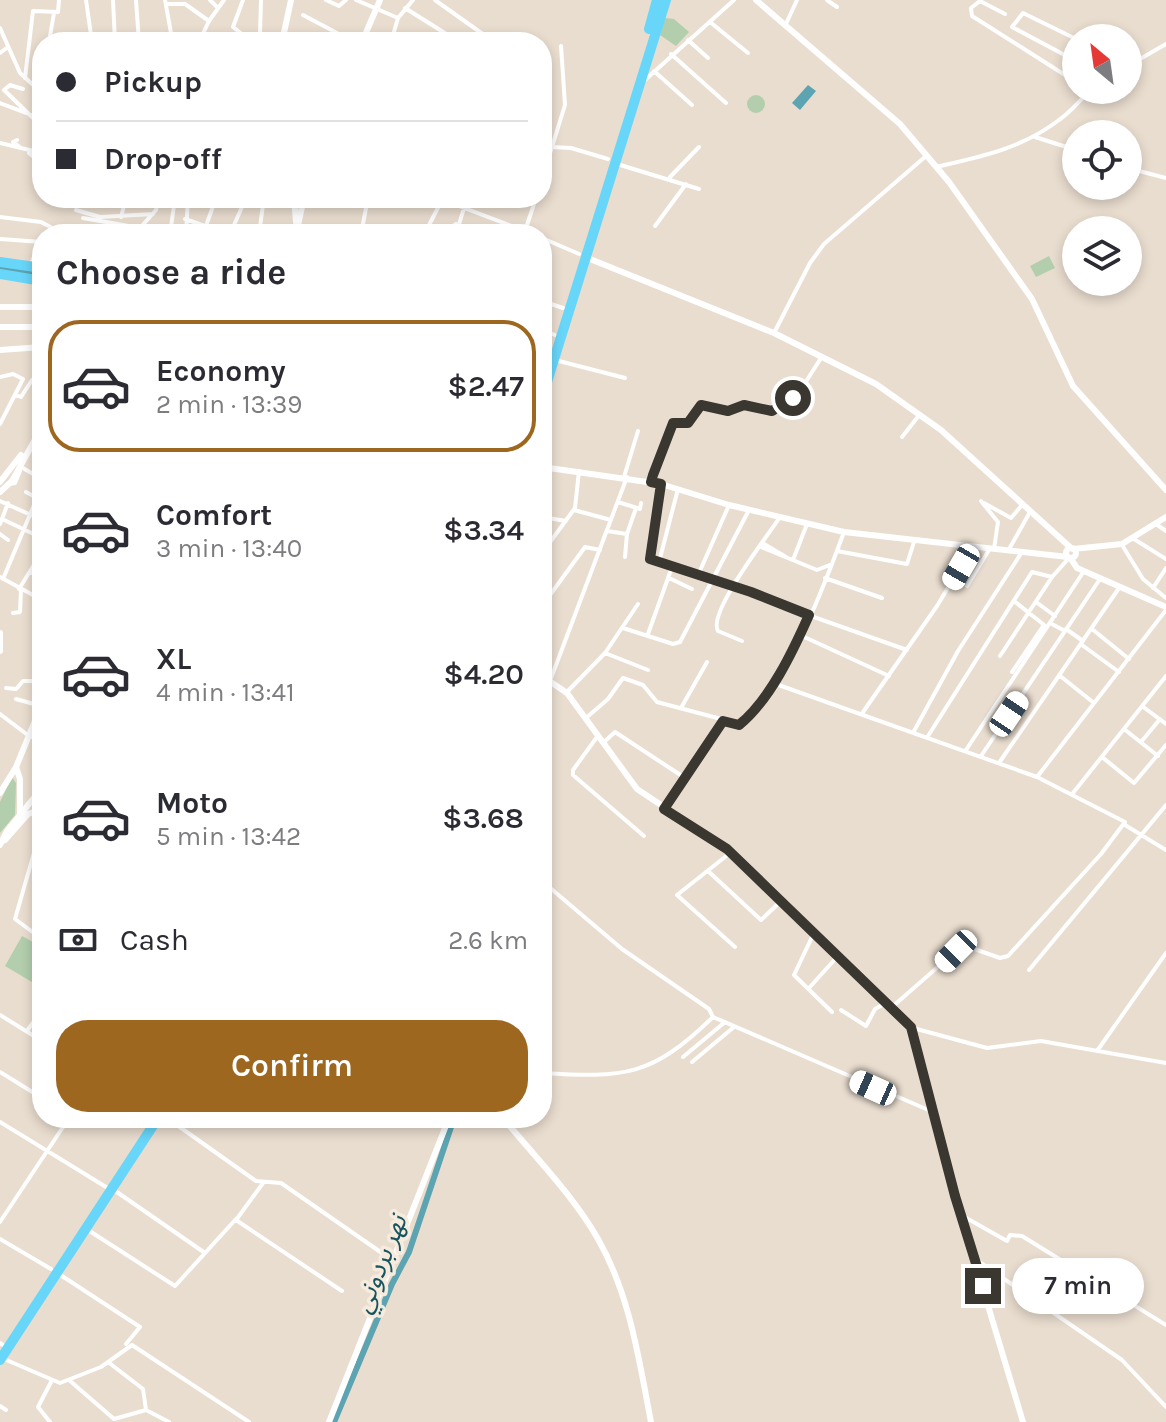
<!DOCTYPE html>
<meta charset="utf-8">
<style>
:root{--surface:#fff;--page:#f7f7f7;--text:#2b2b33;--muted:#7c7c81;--line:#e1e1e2;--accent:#9d6720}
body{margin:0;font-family:Karla,"Noto Sans Arabic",sans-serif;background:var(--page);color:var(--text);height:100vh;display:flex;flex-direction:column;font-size:30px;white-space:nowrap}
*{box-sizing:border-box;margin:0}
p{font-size:26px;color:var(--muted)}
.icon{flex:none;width:44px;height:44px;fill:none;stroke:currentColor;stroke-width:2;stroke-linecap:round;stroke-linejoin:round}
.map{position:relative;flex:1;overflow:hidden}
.side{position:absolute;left:32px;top:224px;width:520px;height:904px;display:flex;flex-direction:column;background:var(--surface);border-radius:32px;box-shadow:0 4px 12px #0003}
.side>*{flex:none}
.guide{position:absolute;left:32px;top:32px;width:520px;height:176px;border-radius:32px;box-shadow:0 4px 12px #0003;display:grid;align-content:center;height:176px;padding:0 24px;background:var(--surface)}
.needle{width:52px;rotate:331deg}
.tools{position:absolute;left:1062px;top:24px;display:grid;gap:16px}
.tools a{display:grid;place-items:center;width:80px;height:80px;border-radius:50%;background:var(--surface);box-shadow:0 4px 12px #0003;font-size:40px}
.end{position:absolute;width:36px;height:36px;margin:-18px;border:10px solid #3a3630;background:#fff;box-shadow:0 0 0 4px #fff}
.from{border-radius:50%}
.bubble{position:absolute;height:56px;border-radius:28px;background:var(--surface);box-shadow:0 4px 12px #0003;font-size:26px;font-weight:600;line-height:56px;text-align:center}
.car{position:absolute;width:24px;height:48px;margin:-24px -12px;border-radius:10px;box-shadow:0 0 6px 2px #0007;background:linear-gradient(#fff 24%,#345 0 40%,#fff 0 76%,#345 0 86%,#fff 0)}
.guide b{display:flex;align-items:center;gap:28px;height:76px;font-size:30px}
.guide b+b{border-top:2px solid var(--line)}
.guide i{width:20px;height:20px;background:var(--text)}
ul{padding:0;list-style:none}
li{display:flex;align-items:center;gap:24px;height:132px;margin:0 16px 12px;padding:0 8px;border:4px solid transparent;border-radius:32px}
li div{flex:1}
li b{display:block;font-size:30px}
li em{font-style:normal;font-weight:600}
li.active{border-color:var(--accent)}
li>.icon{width:72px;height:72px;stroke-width:1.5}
h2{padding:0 24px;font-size:36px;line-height:96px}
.pay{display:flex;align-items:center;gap:20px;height:88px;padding:0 24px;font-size:30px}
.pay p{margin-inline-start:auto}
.cta{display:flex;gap:16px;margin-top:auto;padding:16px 24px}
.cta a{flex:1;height:92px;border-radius:32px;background:var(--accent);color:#fff;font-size:32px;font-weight:600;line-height:92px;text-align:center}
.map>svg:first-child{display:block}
</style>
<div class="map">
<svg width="1166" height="1422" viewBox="0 0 1166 1422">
<rect width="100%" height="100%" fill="#e9ddcf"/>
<!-- green -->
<path fill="#b2ceac" d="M665,18l9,1 15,13 -13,14 -16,-11z
M747 104a9 9 0 1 1 18 0a9 9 0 1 1-18 0Z
M1049,256l6,12 -19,9 -6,-11z
M12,777l4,6 -1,32 -15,18v-31z
M22,936l20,11v41l-37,-22z"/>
<!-- water -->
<path fill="#5da4b2" d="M808,85l8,6 -16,19 -8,-7z"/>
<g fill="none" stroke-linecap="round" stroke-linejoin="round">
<!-- river -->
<path stroke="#5da4b2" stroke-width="6" d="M0,269l42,6
M334,1422l58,-138 17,-32 45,-134"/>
<!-- street -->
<path stroke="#fff" stroke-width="4" d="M86,0l6,42
M113,0l2,42
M136,0l3,42
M165,0l6,33
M210,0l8,8
M243,0l-10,27 19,15
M326,0l13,6 7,-6
M356,0l42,18
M435,0l59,42
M827,0l10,7
M166,4h19l24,17 15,-21
M405,8l54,34
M1005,14l-25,-13 -9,7 1,8 104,66
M303,15l51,27
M710,22l38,31
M785,26l12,-26
M0,28l20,45 22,20
M202,35l5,7
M1076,39l-53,-26 -11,14 64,34
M688,40l20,18
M49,42l5,-29
M199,42l10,-21
M253,42l7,-9 1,-33
M391,42l7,-24 15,-18
M0,53l8,-6
M671,54l55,49
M1128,66l38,-22
M654,71l38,34
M25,78l8,-67 25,1 1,-12
M645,80l89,-80
M23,89l-13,-4 -6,5 29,28
M42,95v11
M0,103l42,16
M1035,137l41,13
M17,140l-4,2 8,6
M0,143l42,10
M552,147l13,-42 -4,-59
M29,153l13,11
M617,164l82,25
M936,167c44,-10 85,-18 123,-47 12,-8 21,-20 32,-30
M1128,168l38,10
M670,177l29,-30
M542,178l10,-31 19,1 37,11
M438,198l95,36
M442,200l-14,27 15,6 13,-9
M76,210l24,7 53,-3
M0,217l41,5 23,12
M121,217l4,-15 20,-4
M83,218l57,10
M185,219l20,7
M655,226l31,-42
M233,228l13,6
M525,231l11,-33
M152,234l-12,-6 16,-18 3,-12
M164,234l7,-7 4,-29
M186,234l2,-36
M203,234l13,-36
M230,234l16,-36
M259,234l5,-36
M361,234l7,-36
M397,234l3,-4 9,4
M456,234l8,-26
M542,238l37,16
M0,239l42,3
M31,264l3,-7h5
M542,301l21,7
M542,330l13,5
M774,333l36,-70 14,-19 102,-88
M542,358l6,1
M555,360l70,18
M0,377l13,-3 10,5 -23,45
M16,395l5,2 11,-17
M902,437l18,-23
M21,467l21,12
M624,477l14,-46
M651,482l23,-60 14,1 14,-18 23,6 19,-6 30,6 26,-20 21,-33
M9,484l6,-1 5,-12
M678,489l-19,73 248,88
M26,492l11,6
M0,501l42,19
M981,501l17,21 -4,27
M618,502l22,7 1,-6
M984,503l27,15 11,-13
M574,510l37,10
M542,517l24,4
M2,519l40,19
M0,524l8,-21
M1156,524l10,7
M607,531l20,3
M0,534l8,6
M1134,539l32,20
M764,544l22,13
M1122,545l21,34 23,19
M761,547l56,23 15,-6
M837,551l70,13 7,-22
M1008,551l22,-39
M542,553l33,-45 4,-37
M625,557l2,-23 9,-26
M793,560l14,-36
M659,562l-10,-5 12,-73
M30,572l12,6
M699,573l30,-68
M0,577l42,23
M669,578l23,11
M825,578l57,20
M3,579l39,-93
M967,586l22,-36
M1153,588l13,-20
M19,589l23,-37
M37,597l5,-10
M1014,601l29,23
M1036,602l19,14
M542,606l43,-59 15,3
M13,613l7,-1 1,-22
M37,622l5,-1
M1050,623l15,8
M623,628l50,16 7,-2 69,-132
M1066,629l17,12
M1092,629l37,30
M648,634l24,-67
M800,635l89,41
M742,641l-24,-10c-11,-18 49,-94 62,-114
M1082,645l37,27
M605,653l43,17
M1000,656l52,-79 17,-19
M1012,672l32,-47
M1059,675l35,28
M550,681l77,-204
M773,683l264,94 88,45 -24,32 -93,102 -8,2 -37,-13 -71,62
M6,688l10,1 7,-8h19
M566,693l39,-40 33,-49
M16,699l25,7
M1142,706l24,18
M681,708l26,-46
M863,712l74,-106 35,-58
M0,714l29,22 13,4
M586,718l22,-19 15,-21 20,7 14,17 83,22c51,-49 80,-127 104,-192
M1124,729l34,27
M914,731l44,-80 64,-99
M928,736l104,-164 20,5
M597,737l-24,33v5l71,61
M1141,742l19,-23
M603,743l12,-11 70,46
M966,750l118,-179
M981,756l119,-177
M1102,757l32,26 32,-38
M999,763l120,-175
M1037,777l129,-167
M1073,793l93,-117
M664,809l59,-88
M42,825l-27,94 27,20
M1125,825l41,25
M730,853l-53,42 58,52
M708,871l53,49 19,-18
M542,881l80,68 87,60 4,8 220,95
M34,934l8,-26
M813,935l-19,40 38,37
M1029,970l137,-165
M809,988l28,-31
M841,1010l25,16 9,-17 9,-5
M0,1015l42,26
M913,1028l74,20 54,-7 125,22
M27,1031l15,-21
M1097,1051l69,-98
M683,1057l42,-35
M692,1062l42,-35
M0,1072l42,26
M542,1073c83,5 109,4 171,-56
M167,1118l89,63 25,2 111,77
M0,1122l106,65
M263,1183l-27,37 106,71
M114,1190l91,63
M961,1215l46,26 3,-6 12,1 144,89
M0,1222l69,-104
M88,1230l87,56 61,-67
M0,1239l51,30
M975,1259l147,101 44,47
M59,1274l81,53 -14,17
M0,1343l3,2
M4,1359l56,24 41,-16 31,-22 117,77
M108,1362l35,27 3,21
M69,1380l45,39 32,-9 23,12
M0,1406l6,4
M50,1422l-12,-15 13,-25"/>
<!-- secondary -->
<path stroke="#fff" stroke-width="6" d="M756,0l144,124 49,58 83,117 41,87 93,104
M282,42l9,-42
M362,42l18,-42
M294,198l2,24
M296,234l8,-36
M585,257l189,76 102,51 65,46 130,118
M0,307h42
M0,327h42
M0,350l42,-3
M542,467l119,17 68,21 115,27 224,25
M0,482l21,-27
M0,492l12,-11 30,-54
M1066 553a5 5 0 1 1 10 0a5 5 0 1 1-10 0Z
M1073,549l49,-5 44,-27
M1071,559l6,9 89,39
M0,633v18
M542,676l25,17 70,96 90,60 184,178 44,169 68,226
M16,767l4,12v35
M0,793l16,-26 26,-63
M5,840l23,-26 14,-5
M0,845l7,-14 35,-43
M503,1118c32,39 70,77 95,121 32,56 41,121 53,183
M329,1422l120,-304"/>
<!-- highway -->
<path stroke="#68d6f9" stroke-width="10" d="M649,29l8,-29
M0,262l42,6
M0,274l42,7
M542,398l124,-398
M0,1360l158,-242"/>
</g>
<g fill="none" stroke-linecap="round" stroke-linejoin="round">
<!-- route -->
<path stroke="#3a3630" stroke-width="10" d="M793,398l-21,13 -28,-6 -16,6 -27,-6 -13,18h-15l-20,52 -2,7 10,2 -11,75 101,33 58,23c-16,36 -39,85 -70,110l-16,-4 -59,88 63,40 184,178 44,169 28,90"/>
</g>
<g text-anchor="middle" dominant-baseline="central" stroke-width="7" stroke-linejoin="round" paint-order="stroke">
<!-- water labels -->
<g font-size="26" font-style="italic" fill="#16545f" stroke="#f6ebdc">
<text transform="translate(380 1264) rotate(-68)">نهر بردوني</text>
</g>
</g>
</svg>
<div class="tools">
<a><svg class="needle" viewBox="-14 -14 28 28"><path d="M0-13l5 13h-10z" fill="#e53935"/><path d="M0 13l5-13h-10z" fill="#7c7c81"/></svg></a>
<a><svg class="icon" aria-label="locate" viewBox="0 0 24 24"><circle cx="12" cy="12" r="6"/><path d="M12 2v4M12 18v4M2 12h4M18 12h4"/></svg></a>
<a><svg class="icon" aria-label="layers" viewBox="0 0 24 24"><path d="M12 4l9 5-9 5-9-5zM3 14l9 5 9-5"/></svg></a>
</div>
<i class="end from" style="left:793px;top:398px"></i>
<i class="end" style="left:983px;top:1286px"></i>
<div class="bubble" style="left:1012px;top:1258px;width:132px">7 min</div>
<i class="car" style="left:961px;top:567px;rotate:210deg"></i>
<i class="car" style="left:1009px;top:714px;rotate:34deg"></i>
<i class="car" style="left:956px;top:951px;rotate:225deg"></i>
<i class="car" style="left:873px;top:1088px;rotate:294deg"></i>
<div class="guide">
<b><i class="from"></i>Pickup</b>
<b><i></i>Drop-off</b>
</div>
<section class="side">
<h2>Choose a ride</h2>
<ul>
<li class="active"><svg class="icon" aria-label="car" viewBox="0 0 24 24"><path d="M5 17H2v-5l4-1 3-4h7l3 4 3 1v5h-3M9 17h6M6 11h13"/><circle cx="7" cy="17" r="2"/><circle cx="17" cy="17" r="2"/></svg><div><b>Economy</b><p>2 min · 13:39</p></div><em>$2.47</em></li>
<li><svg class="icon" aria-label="car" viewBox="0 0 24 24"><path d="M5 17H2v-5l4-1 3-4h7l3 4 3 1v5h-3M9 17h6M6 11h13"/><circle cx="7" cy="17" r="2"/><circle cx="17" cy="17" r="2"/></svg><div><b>Comfort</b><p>3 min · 13:40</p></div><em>$3.34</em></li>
<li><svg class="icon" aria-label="car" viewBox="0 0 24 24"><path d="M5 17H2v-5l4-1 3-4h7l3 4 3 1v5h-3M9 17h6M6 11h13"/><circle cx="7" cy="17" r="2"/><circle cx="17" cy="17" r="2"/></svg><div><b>XL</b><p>4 min · 13:41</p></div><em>$4.20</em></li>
<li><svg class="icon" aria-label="car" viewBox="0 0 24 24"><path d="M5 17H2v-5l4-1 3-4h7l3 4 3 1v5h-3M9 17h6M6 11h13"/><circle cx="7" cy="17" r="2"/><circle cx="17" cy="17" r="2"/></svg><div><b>Moto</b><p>5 min · 13:42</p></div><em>$3.68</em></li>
</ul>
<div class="pay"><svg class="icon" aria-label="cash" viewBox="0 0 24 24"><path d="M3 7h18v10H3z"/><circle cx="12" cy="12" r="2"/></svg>Cash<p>2.6 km</p></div>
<div class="cta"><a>Confirm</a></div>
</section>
</div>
